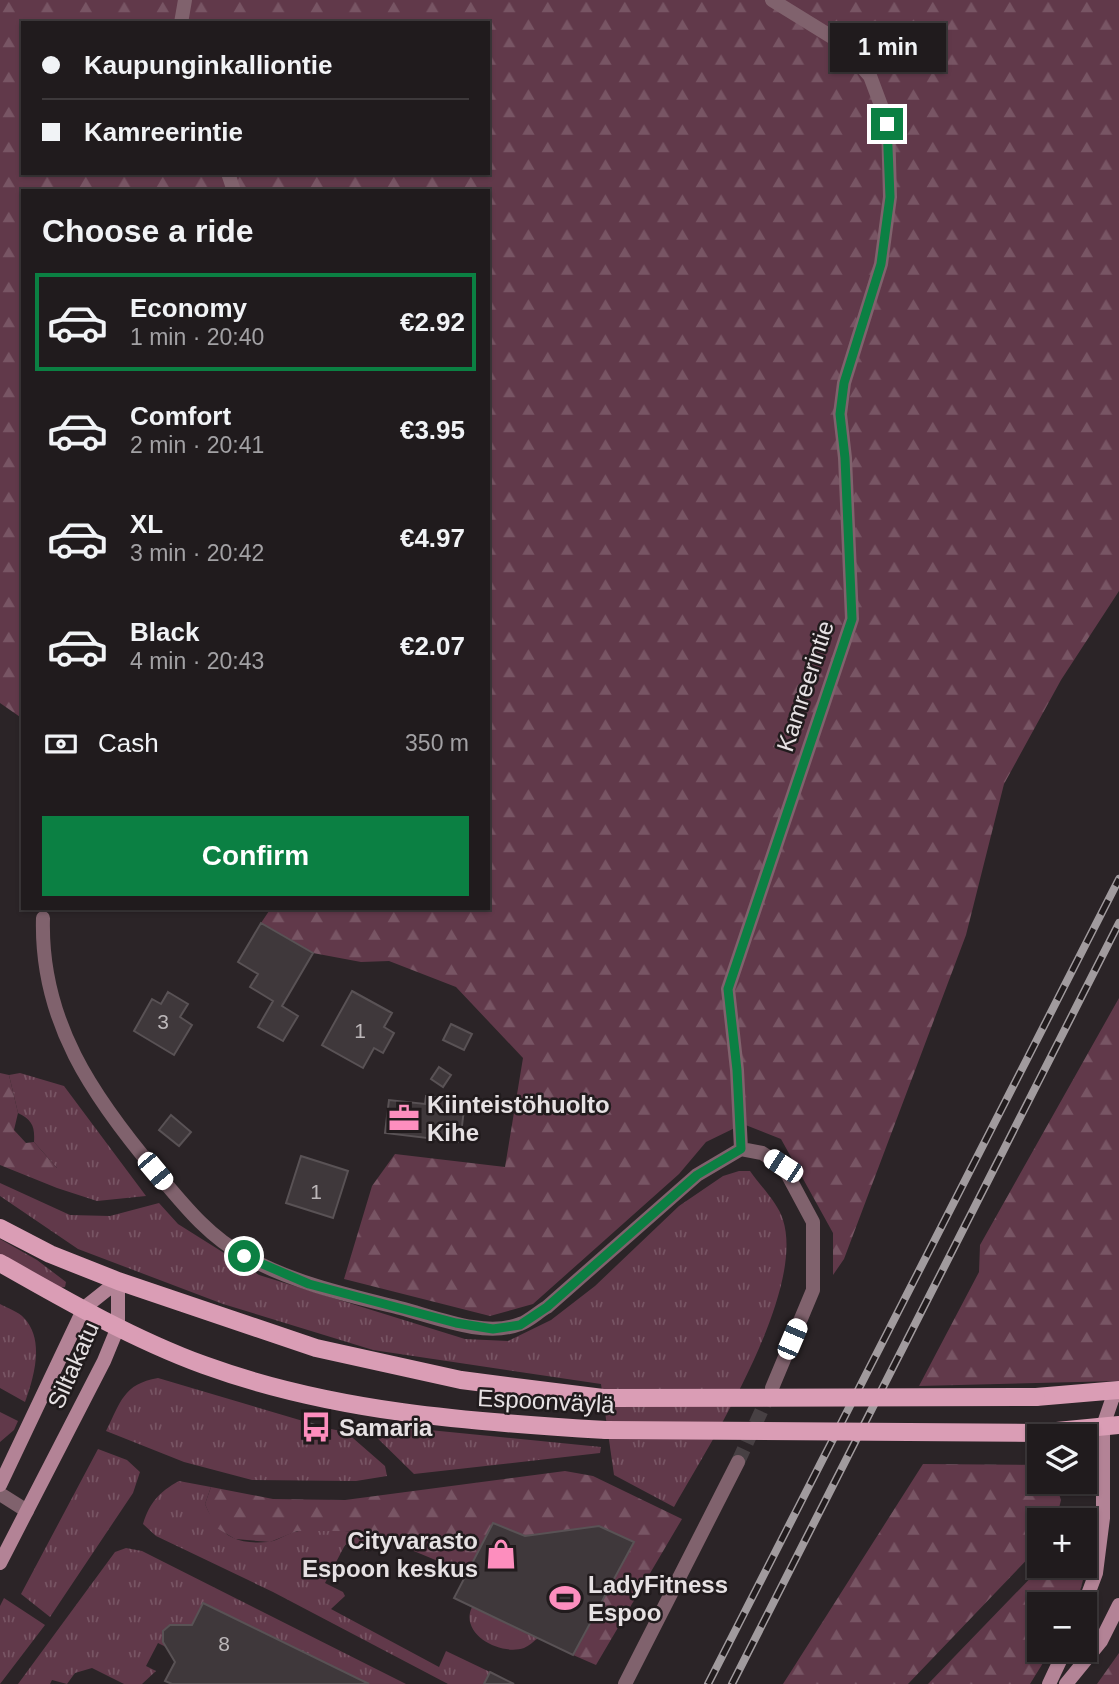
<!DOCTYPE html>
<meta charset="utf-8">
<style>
:root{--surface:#201b1d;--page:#282426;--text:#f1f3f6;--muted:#a2a1a4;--line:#3d393b;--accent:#0b8043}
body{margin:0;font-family:Arial,sans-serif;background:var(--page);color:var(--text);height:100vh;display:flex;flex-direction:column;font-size:26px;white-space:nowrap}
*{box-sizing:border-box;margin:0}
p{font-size:23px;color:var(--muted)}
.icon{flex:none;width:38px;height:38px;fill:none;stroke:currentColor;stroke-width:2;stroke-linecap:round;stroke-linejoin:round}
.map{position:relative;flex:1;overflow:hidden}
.drawer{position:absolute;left:21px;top:189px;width:469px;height:721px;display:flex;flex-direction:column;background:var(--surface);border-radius:0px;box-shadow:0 2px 5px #0004,0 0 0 2px var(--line)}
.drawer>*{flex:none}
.top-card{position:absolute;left:21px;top:21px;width:469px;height:154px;border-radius:0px;box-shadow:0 2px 5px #0004,0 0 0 2px var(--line);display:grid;align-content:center;height:154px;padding:0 21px;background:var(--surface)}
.tools{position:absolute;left:1027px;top:1424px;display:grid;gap:14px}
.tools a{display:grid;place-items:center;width:70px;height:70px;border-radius:0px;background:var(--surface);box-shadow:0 2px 5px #0004,0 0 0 2px var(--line);font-size:35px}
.end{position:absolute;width:32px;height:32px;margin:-16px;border:9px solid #0b8043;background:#fff;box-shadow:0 0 0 4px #fff}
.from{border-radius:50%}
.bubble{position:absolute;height:49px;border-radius:0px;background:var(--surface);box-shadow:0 2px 5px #0004,0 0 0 2px var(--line);font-size:23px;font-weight:600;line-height:49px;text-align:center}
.car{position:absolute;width:21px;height:42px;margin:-21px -10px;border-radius:9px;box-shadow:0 0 5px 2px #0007;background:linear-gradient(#fff 24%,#345 0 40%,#fff 0 76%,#345 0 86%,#fff 0)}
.top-card b{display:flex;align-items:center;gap:24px;height:66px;font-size:26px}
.top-card b+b{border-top:2px solid var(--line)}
.top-card i{width:18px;height:18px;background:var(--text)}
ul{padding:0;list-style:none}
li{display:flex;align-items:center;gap:21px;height:98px;margin:0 14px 10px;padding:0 7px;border:4px solid transparent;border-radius:0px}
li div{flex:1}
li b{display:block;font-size:26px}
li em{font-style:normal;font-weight:600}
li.on{border-color:var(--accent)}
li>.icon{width:63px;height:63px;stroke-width:1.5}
h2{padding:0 21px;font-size:32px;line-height:84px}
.pay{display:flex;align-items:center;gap:18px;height:77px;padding:0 21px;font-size:26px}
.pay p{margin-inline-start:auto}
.primary-button{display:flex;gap:14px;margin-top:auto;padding:14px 21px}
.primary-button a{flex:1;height:80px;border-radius:0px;background:var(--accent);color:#fff;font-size:28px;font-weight:600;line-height:80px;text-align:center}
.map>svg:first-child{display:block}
</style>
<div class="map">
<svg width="1119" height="1684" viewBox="0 0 1119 1684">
<defs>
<pattern id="grass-tufts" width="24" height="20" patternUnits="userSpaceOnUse" patternTransform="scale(1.75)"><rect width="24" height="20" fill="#61394a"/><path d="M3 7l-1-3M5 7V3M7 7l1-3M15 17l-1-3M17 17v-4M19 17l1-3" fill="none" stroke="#785564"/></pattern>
<pattern id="forest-firs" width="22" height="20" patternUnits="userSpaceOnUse" patternTransform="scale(1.75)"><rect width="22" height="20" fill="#61394a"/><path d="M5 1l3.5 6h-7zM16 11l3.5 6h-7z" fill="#785564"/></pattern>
</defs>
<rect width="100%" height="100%" fill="#2b2427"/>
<!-- grass -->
<path fill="url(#grass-tufts)" d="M20,1073l44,13 82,110 -49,5 -40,-13v-20l-23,-26c1,-16 -2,-22 -16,-29l-9,-38z
M739,1171h11c11,16 28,32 33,49 23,72 -73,224 -109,287l-60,-32 -13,-91 -228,-34 -150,-46 -145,-55 -78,-53v-13l70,32 40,1 49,-13 19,21 81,51 206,64 43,2 43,-21 44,-34 84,-80 44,-30z
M0,1239l37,21 29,22 -1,5 -7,1 -58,-34z
M0,1304c7,4 19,8 24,14 21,22 10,59 1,84l-25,-14z
M158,1378l145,43 16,11 2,-5 25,5 39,34 2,10 -31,5 -104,-1 -68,-18 -78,-31c15,-29 17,-47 52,-53z
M0,1412l18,9 -4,9 -14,12z
M364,1425h15l222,22 -1,6 -186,21z
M98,1449l29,11 13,12 -7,21 -83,124 -29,-23z
M179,1481l32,6 -6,17c13,30 29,41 63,38 11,-1 20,-10 31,-11 25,-3 51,0 76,4l-8,17 -15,-9 -7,2 -20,38 18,9 2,4 -14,13 108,58 7,-16 44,21 -6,12h-36l-175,-92 -117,-56 -13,-12c7,-22 16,-32 36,-43z
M126,1548l16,3 264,133h-37l-177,-59h-22l-7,6 -1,8 6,9 -10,-5 -12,23 10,5 -14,13h-18l-32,-16 -17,5 -8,11 -15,-4 -2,4h-32l97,-132z
M4,1598l41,27 -45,59v-78z
M472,1607l66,31c-4,3 -9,8 -14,10 -24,8 -65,-14 -52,-41z"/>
<!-- forest -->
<path fill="url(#forest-firs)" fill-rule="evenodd" d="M0,0h1119v591l-58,89 -57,104 -38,151 -122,324 -11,16v-42l-52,-94 -38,-15 -37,18 -27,32 -146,130 -43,12 -146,-37 28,-93 23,-32 110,13 18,-109 -67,-71 -67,-26 -28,1 -48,-9 -52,-30 10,-15h217v-717h-465v528l-23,-16zM23,23h465v150h-465z
M1119,998v383l-200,5 60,-114 1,-27z
M0,1073l9,2 9,38 -4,17 12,13 8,-1 23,26v20l-57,-23z
M923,1464l113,1 3,2 1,15h15l6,18 -5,20 -16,1 -1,26 -131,137h-125z
M565,1471l28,5 89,43 -86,146 -23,-10 60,-113 -34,-16 -74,10 -32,-13 -26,50 -92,-38 -27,-4h-51l-27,11 -35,-3 -20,-12 -10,-23 6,-17 62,12 72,1z
M1086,1522l4,31 -13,50 -37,2v45h11l-21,34h-102l114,-118h43z
M1119,1653v31h-22z"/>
<!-- building -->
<path fill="#3f383b" stroke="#595255" stroke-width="2" d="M261,923l52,30 -31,53 16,10 -15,25 -25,-14 15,-26 -23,-14 8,-13 -20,-12z
M352,991l40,22 -8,14 10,6 -11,20 -9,-5 -11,20 -41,-23z
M168,992l20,12 -8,13 12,8 -18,30 -40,-24 18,-32 9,5z
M451,1024l21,10 -8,16 -21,-10z
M439,1067l12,8 -8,12 -12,-8z
M426,1096l39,5 -5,41 -75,-9 4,-33 36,4z
M171,1115l20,17 -12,14 -20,-16z
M301,1156l47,15 -15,47 -47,-15z
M303,1421l18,6 -2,5 -17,-5z
M493,1523l32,13 74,-10 35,16 -61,113 -119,-57z
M203,1603l166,81h-197l-7,-3 10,-19 -12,-20v-11l7,-6h22z
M490,1672l24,12h-30z"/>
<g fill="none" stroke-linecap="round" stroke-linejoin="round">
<!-- street-tunnel -->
<path stroke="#474043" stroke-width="14" stroke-dasharray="14 7" stroke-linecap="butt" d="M738,1462l33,-72"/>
<!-- street -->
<path stroke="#80626d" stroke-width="14" d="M181,23l4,-23
M228,173l6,18
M43,918c-3,103 50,179 114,255 26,31 51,63 88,83 48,27 102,39 155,52 35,9 85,30 120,16 9,-3 18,-12 27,-17l150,-132 44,-26
M741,1149l-4,-79 -9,-81 124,-370 -7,-161 -5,-44 4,-31 37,-119 9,-67 -2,-73 -18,-48 -30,-34 -68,-42
M741,1149l21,4 21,13 30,56v68l-41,98
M0,1494l27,17
M625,1684l113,-222"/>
<!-- secondary -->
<path stroke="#b38396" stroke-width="14" d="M0,1485l84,-177 34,-27
M0,1563l104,-202 14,-34v-46
M1084,1605l12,-32 7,-55v-92l12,-35 4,4
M1049,1684l16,-34
M1066,1684l35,-43 18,-36"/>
<!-- primary -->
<path stroke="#da9db5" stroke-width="18" d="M0,1228l50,26 68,27 198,67 145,32 142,18
M0,1263c65,37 133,76 204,102 129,47 267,57 402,65
M1036,1397l83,-7
M1036,1433l83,-8"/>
<!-- rail casing -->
<g stroke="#a19b9e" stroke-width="8">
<path id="rail" d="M708,1684l411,-805
M732,1684l387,-761"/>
</g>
<!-- rail -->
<use href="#rail" stroke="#211b1d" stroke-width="5" stroke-dasharray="16" stroke-linecap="butt"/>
<!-- primary-bridge -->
<path stroke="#da9db5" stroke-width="18" d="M603,1398l433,-1
M606,1430l430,3"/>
</g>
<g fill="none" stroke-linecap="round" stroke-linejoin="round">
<!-- route -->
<path stroke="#0b8043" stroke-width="9" d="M244,1256l65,28 147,39 37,6 27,-4 27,-18 150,-132 44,-26 -4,-79 -9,-81 124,-370 -7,-161 -5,-44 4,-31 37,-119 9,-67 -3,-73"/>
</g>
<!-- icons -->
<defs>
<g id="office-bare" transform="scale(2.415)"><path d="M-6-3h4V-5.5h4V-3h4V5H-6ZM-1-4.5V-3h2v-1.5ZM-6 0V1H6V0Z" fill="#fd8ebe" stroke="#211b1d" stroke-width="2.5" paint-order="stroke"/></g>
<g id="bus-bare" transform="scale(2.415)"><path d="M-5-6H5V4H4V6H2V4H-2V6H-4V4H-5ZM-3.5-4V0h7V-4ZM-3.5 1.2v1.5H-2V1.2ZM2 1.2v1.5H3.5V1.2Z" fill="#fd8ebe" stroke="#211b1d" stroke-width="2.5" paint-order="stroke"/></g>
<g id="shop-bare" transform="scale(2.415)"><path d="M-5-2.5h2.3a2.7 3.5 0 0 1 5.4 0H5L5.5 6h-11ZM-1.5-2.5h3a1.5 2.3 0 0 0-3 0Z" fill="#fd8ebe" stroke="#211b1d" stroke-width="2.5" paint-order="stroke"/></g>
<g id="stadium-bare" transform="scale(2.415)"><path d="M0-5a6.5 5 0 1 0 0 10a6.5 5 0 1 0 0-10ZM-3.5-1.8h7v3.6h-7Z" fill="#fd8ebe" stroke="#211b1d" stroke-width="2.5" paint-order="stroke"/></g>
</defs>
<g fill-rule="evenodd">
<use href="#office-bare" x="404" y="1118"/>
<use href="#bus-bare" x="316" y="1427"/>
<use href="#shop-bare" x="501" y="1554"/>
<use href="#stadium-bare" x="565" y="1598"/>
</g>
<g text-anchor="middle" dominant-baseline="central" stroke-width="5" stroke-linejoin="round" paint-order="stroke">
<!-- number labels -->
<g font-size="21" fill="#bcb7b9">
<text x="163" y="1021">3</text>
<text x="360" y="1030">1</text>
<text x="316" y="1191">1</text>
<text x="224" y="1643">8</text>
</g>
<!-- street labels -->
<g font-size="24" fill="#e6e1e3" stroke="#211b1d">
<text transform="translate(805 686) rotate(-72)">Kamreerintie</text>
<text transform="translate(73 1365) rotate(-66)">Siltakatu</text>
<text transform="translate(546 1401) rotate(3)">Espoonväylä</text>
</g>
<!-- poi labels -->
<g font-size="24" font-weight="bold" fill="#e6e1e3" stroke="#211b1d" text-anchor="start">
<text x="427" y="1104">Kiinteistöhuolto<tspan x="427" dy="28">Kihe</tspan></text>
<text x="339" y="1427">Samaria</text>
<text x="478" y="1540" text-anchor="end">Cityvarasto<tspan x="478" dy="28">Espoon keskus</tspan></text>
<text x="588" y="1584">LadyFitness<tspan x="588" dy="28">Espoo</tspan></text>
</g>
</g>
</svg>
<div class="tools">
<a><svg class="icon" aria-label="layers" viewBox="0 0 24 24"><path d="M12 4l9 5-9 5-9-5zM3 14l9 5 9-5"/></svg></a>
<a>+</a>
<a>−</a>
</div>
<i class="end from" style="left:244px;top:1256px"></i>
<i class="end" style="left:887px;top:124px"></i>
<div class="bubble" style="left:830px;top:23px;width:116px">1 min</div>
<i class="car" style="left:783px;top:1166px;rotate:303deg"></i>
<i class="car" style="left:155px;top:1171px;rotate:140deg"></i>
<i class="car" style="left:792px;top:1339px;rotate:23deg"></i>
<div class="top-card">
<b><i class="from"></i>Kaupunginkalliontie</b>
<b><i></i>Kamreerintie</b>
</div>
<section class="drawer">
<h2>Choose a ride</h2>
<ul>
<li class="on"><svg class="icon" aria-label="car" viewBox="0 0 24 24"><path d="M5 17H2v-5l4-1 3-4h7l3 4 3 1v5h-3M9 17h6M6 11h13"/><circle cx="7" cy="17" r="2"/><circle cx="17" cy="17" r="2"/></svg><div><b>Economy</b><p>1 min · 20:40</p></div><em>€2.92</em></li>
<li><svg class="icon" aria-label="car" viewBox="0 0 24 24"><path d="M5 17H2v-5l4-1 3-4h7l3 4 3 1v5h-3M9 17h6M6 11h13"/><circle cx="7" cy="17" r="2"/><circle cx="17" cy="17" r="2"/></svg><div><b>Comfort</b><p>2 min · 20:41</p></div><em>€3.95</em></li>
<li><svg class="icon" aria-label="car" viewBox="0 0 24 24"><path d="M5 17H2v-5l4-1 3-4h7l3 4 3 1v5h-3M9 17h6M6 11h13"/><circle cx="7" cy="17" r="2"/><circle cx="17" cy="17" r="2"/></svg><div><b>XL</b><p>3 min · 20:42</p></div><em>€4.97</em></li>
<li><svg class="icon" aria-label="car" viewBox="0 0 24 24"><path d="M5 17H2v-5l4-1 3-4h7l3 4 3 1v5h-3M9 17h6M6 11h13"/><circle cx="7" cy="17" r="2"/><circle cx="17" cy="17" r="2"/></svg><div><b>Black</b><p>4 min · 20:43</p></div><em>€2.07</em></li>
</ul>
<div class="pay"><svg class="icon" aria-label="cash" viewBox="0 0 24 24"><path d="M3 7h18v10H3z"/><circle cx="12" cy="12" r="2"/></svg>Cash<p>350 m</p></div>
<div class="primary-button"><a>Confirm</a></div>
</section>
</div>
